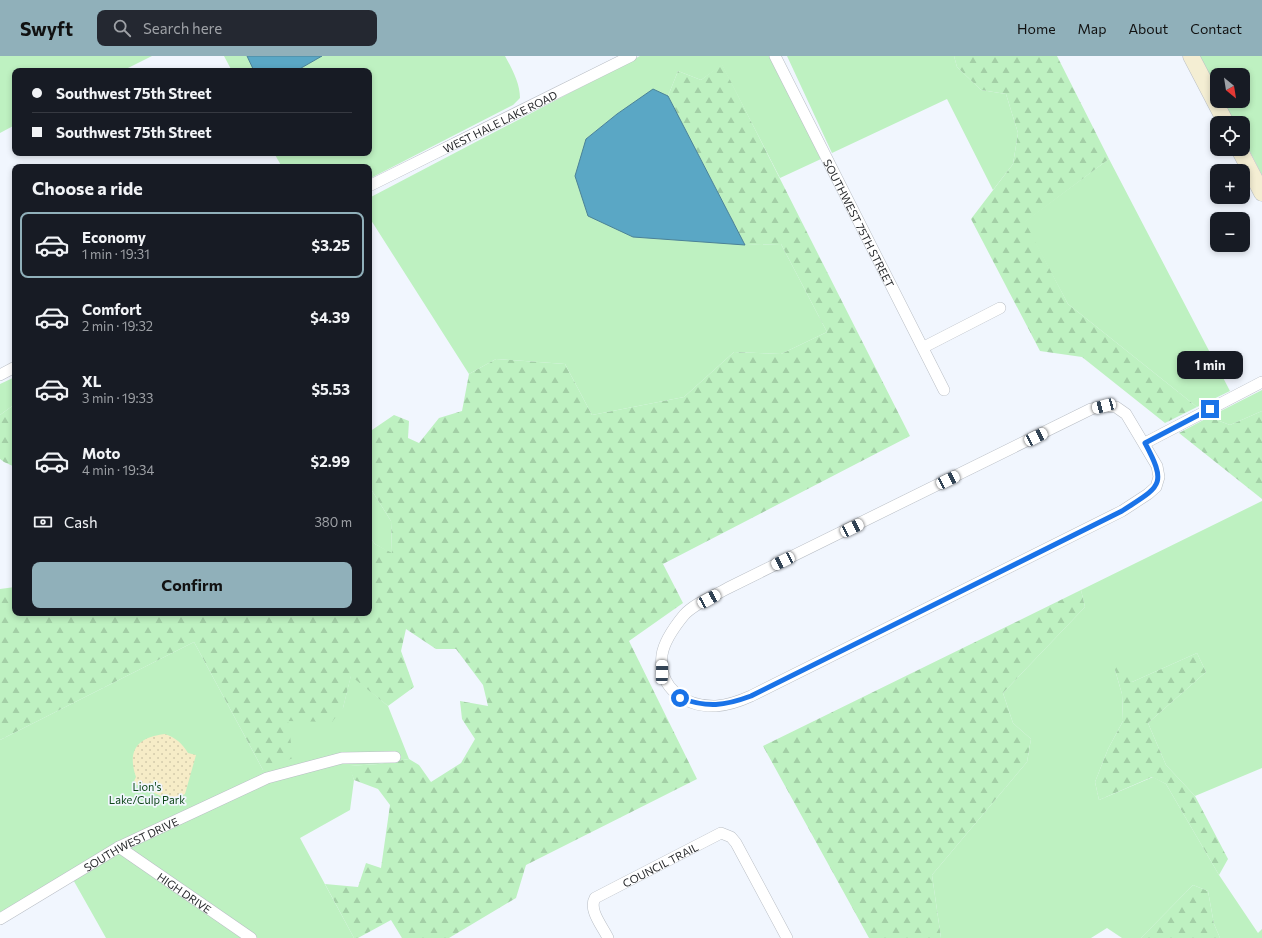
<!DOCTYPE html>
<meta charset="utf-8">
<style>
:root{--surface:#171b24;--page:#242831;--text:#f1f3f6;--muted:#9ea1a6;--line:#363941;--accent:#90b0ba}
body{margin:0;font-family:Commissioner,sans-serif;background:var(--page);color:var(--text);height:100vh;display:flex;flex-direction:column;font-size:15px;white-space:nowrap}
*{box-sizing:border-box;margin:0}
p{font-size:13px;color:var(--muted)}
.icon{flex:none;width:22px;height:22px;fill:none;stroke:currentColor;stroke-width:2;stroke-linecap:round;stroke-linejoin:round}
.map{position:relative;flex:1;overflow:hidden}
.drawer{position:absolute;left:12px;top:108px;width:360px;height:452px;display:flex;flex-direction:column;background:var(--surface);border-radius:8px;box-shadow:0 2px 6px #0003}
.drawer>*{flex:none}
.guide{position:absolute;left:12px;top:12px;width:360px;height:88px;border-radius:8px;box-shadow:0 2px 6px #0003;display:grid;align-content:center;height:88px;padding:0 20px;background:var(--surface)}
.needle{width:26px;rotate:150deg}
.tools{position:absolute;left:1210px;top:12px;display:grid;gap:8px}
.tools a{display:grid;place-items:center;width:40px;height:40px;border-radius:8px;background:var(--surface);box-shadow:0 2px 6px #0003;font-size:20px}
.end{position:absolute;width:18px;height:18px;margin:-9px;border:5px solid #1a73e8;background:#fff;box-shadow:0 0 0 2px #fff}
.from{border-radius:50%}
.bubble{position:absolute;height:28px;border-radius:8px;background:var(--surface);box-shadow:0 2px 6px #0003;font-size:13px;font-weight:700;line-height:28px;text-align:center}
.car{position:absolute;width:12px;height:24px;margin:-12px -6px;border-radius:5px;box-shadow:0 0 3px 1px #0007;background:linear-gradient(#fff 24%,#345 0 40%,#fff 0 76%,#345 0 86%,#fff 0)}
.guide b{display:flex;align-items:center;gap:14px;height:38px;font-size:15px}
.guide b+b{border-top:1px solid var(--line)}
.guide i{width:10px;height:10px;background:var(--text)}
ul{padding:0;list-style:none}
li{display:flex;align-items:center;gap:12px;height:66px;margin:0 8px 6px;padding:0 12px;border:2px solid transparent;border-radius:8px}
li div{flex:1}
li b{display:block;font-size:15px}
li em{font-style:normal;font-weight:700}
li.current{border-color:var(--accent)}
li>.icon{width:36px;height:36px;stroke-width:1.5}
h2{padding:0 20px;font-size:18px;line-height:48px}
.pay{display:flex;align-items:center;gap:10px;height:44px;padding:0 20px;font-size:15px}
.pay p{margin-inline-start:auto}
.cta{display:flex;gap:8px;margin-top:auto;padding:8px 20px}
.cta a{flex:1;height:46px;border-radius:8px;background:var(--accent);color:#111;font-size:16px;font-weight:700;line-height:46px;text-align:center}
header{display:flex;align-items:center;gap:24px;box-sizing:border-box;height:56px;padding:0 20px;background:var(--accent);color:#111}
header strong{font-size:19px}
nav{display:flex;gap:22px;margin-inline-start:auto;font-size:14px}
.search{width:280px;height:36px;background:var(--page);display:flex;align-items:center;gap:10px;box-sizing:border-box;padding:0 14px;border-radius:8px;color:var(--muted);font-size:15px}
.map>svg:first-child{display:block}
</style>
<header>
<strong>Swyft</strong>
<div class="search"><svg class="icon" aria-label="search" viewBox="0 0 24 24"><circle cx="10" cy="10" r="6"/><path d="M15 15l6 6"/></svg>Search here</div>
<nav><a>Home</a><a>Map</a><a>About</a><a>Contact</a></nav>
</header>
<div class="map">
<svg width="1262" height="882" viewBox="0 0 1262 882">
<defs>
<pattern id="forest-firs" width="22" height="20" patternUnits="userSpaceOnUse"><rect width="22" height="20" fill="#bef1c1"/><path d="M5 1l3.5 6h-7zM16 11l3.5 6h-7z" fill="#a3cfa6"/></pattern>
<pattern id="sand-dots" width="8" height="8" patternUnits="userSpaceOnUse"><rect width="8" height="8" fill="#f6ecc7"/><path d="M2 2h.1M6 6h.1" fill="none" stroke="#d3cbab" stroke-width="1.8" stroke-linecap="round"/></pattern>
</defs>
<rect width="100%" height="100%" fill="#f1f6fe"/>
<!-- green -->
<path fill="#bef1c1" d="M0,0h152l-30,15h-107v54l-15,8z
M224,0h23l7,15h-22z
M322,0h183c7,13 15,27 15,42l-7,7 -144,74v-12h-87l-8,-14h95v-82h-73z
M640,0h130l51,103 -41,19 -58,-113 -21,15 -23,-9 -10,25 -15,-6 -36,24 -31,25 159,106 36,-1 46,88 -46,22 -47,-2 -50,45 -92,18 -27,-51 -69,-5 -27,15 -100,-157v-19z
M787,0h167l3,11 24,23 25,4 12,39 -5,31 -20,26 -46,-91 -115,54z
M1199,0h63v119l-19,-37v-15h-8l-12,-22h20v-26h-26v14z
M1109,103l121,232 -33,16 -129,-103 -44,-82z
M15,321v27l-15,11v-31z
M1262,334v21l-32,14 -21,-8z
M369,430l22,35 1,33 -17,-10 -6,-8z
M1262,445v267l-67,28 -29,-31 -18,-42 58,-51 -9,-19 -65,29 -17,-12 7,24 1,27 -15,28 -13,33 4,18 54,-23 13,7 53,91 39,58 4,-4v9h-42l-6,-14 -6,-33 -15,-6 -52,53h-19l-15,-10 -16,10h-150l-9,-63 95,-113 4,-23 -18,-16 -10,-30 82,-86 -4,-17z
M194,586l69,128 24,-49 56,-13 8,-33 37,31 21,53 -31,5 -28,2 4,14 -4,30 -50,28 54,100h-248l-35,-62 -71,43v-179z"/>
<!-- forest -->
<path fill="url(#forest-firs)" d="M954,0h103l52,103 -84,63 43,82 129,103 -32,16 -83,-66 -42,-6 -69,-132 42,-55 5,-31 -12,-39 -25,-4 -24,-23z
M722,8l188,372 -247,128 20,39 -54,38 68,138 -171,86 -10,33 -67,40h-47l-11,-18 -33,18h-4l-29,-54 33,3 8,-24 15,5 9,-63 -12,-16 -24,-9 -5,-14 29,-2 31,-5 10,6 12,17 30,-19 14,-24 -13,-20 -2,-18 28,5 -5,-21 -27,-36h-20l-30,-20 -5,22 13,36 -26,19 -37,-30 -8,32 -11,14 -44,-1 5,37 -30,12 -69,-128 -194,98v-151l15,-2v26h354v-77l6,8 17,9 -1,-32 -22,-35v-54l25,-17 15,6 -1,17 11,5 20,-25 23,-7 7,-37 27,-15 69,5 27,51 92,-18 50,-45 47,2 46,-22 -46,-88 -36,1 -77,-149 10,-25 23,9z
M15,348v63l-11,-5 -4,-3v-44z
M1262,355v88l-83,-66 30,-16 21,8z
M1081,534l4,17 -82,86 10,30 18,16 -4,23 -95,113 9,63h-72l-106,-192z
M1197,597l9,19 -58,51 18,42 29,31 33,63 -9,16 -53,-91 -14,-7 -53,23 -4,-18 13,-33 15,-28 -1,-27 -7,-24 5,-12 12,24z
M1193,829l15,6 6,33 6,14h-79z"/>
<!-- sand -->
<path fill="url(#sand-dots)" d="M165,678c11,4 17,9 23,19l8,2 -11,39 -13,7 -39,-18 3,-6c-9,-26 1,-40 29,-43z"/>
<!-- water -->
<path fill="#5aa7c5" stroke="#4b8297" d="M247,0h75l-26,15h-42z
M653,33l15,7 77,149 -112,-8 -45,-21 -13,-40 11,-37 31,-25z"/>
<g fill="none" stroke-linecap="round" stroke-linejoin="round">
<!-- street casing -->
<g stroke="#b9bec5" stroke-width="12">
<g id="street">
<path id="s1" d="M775,0l169,334"/>
<path id="s2" d="M369,130l262,-130"/>
<path d="M924,291l76,-39"/>
<path d="M0,319l15,-8"/>
<path d="M1104,350l12,1 10,7 31,52 2,11 -3,10 -8,7 -26,17 -371,185c-11,5 -22,9 -35,10 -31,1 -58,-18 -54,-51 2,-14 13,-29 22,-40 11,-12 30,-19 44,-27l363,-179z"/>
<path d="M1145,387l117,-61"/>
<path id="s3" d="M119,791l132,91"/>
<path id="s4" d="M0,863l119,-72 148,-69 75,-20 53,-1"/>
<path id="s5" d="M608,882c-5,-11 -20,-28 -13,-40l126,-65 10,4 5,6 51,95"/>
</g>
</g>
<!-- secondary casing -->
<g stroke="#b9bec5" stroke-width="17">
<path id="secondary" d="M1191,0l35,67
M1239,93l23,44"/>
</g>
<!-- street -->
<use href="#street" stroke="#fff" stroke-width="11"/>
<!-- secondary -->
<use href="#secondary" stroke="#f4eed3" stroke-width="16"/>
</g>
<g fill="none" stroke-linecap="round" stroke-linejoin="round">
<!-- route -->
<path stroke="#1a73e8" stroke-width="5" d="M680,642c28,10 44,8 71,-2l371,-185c38,-25 46,-25 23,-68l65,-34"/>
</g>
<g text-anchor="middle" dominant-baseline="central" stroke-width="3.5" stroke-linejoin="round" paint-order="stroke">
<!-- street labels -->
<g font-size="11" fill="#282a2d" stroke="#f1f6fe">
<text stroke="none"><textPath href="#s2" startOffset="146">WEST HALE LAKE ROAD</textPath></text>
<text stroke="none"><textPath href="#s1" startOffset="187">SOUTHWEST 75TH STREET</textPath></text>
<text stroke="none"><textPath href="#s4" startOffset="151">SOUTHWEST DRIVE</textPath></text>
<text stroke="none"><textPath href="#s5" startOffset="117">COUNCIL TRAIL</textPath></text>
<text stroke="none"><textPath href="#s3" startOffset="80">HIGH DRIVE</textPath></text>
</g>
<!-- park labels -->
<g font-size="11" fill="#0f4719" stroke="#f1f6fe">
<text x="147" y="730">Lion's<tspan x="147" dy="13">Lake/Culp Park</tspan></text>
</g>
</g>
</svg>
<div class="tools">
<a><svg class="needle" viewBox="-14 -14 28 28"><path d="M0-13l5 13h-10z" fill="#e53935"/><path d="M0 13l5-13h-10z" fill="#9ea1a6"/></svg></a>
<a><svg class="icon" aria-label="locate" viewBox="0 0 24 24"><circle cx="12" cy="12" r="6"/><path d="M12 2v4M12 18v4M2 12h4M18 12h4"/></svg></a>
<a>+</a>
<a>−</a>
</div>
<i class="end from" style="left:680px;top:642px"></i>
<i class="end" style="left:1210px;top:353px"></i>
<div class="bubble" style="left:1177px;top:295px;width:66px">1 min</div>
<i class="car" style="left:1104px;top:350px;rotate:255deg"></i>
<i class="car" style="left:1036px;top:381px;rotate:63deg"></i>
<i class="car" style="left:948px;top:424px;rotate:64deg"></i>
<i class="car" style="left:852px;top:472px;rotate:64deg"></i>
<i class="car" style="left:783px;top:505px;rotate:244deg"></i>
<i class="car" style="left:709px;top:543px;rotate:61deg"></i>
<i class="car" style="left:662px;top:616px;rotate:1deg"></i>
<div class="guide">
<b><i class="from"></i>Southwest 75th Street</b>
<b><i></i>Southwest 75th Street</b>
</div>
<section class="drawer">
<h2>Choose a ride</h2>
<ul>
<li class="current"><svg class="icon" aria-label="car" viewBox="0 0 24 24"><path d="M5 17H2v-5l4-1 3-4h7l3 4 3 1v5h-3M9 17h6M6 11h13"/><circle cx="7" cy="17" r="2"/><circle cx="17" cy="17" r="2"/></svg><div><b>Economy</b><p>1 min · 19:31</p></div><em>$3.25</em></li>
<li><svg class="icon" aria-label="car" viewBox="0 0 24 24"><path d="M5 17H2v-5l4-1 3-4h7l3 4 3 1v5h-3M9 17h6M6 11h13"/><circle cx="7" cy="17" r="2"/><circle cx="17" cy="17" r="2"/></svg><div><b>Comfort</b><p>2 min · 19:32</p></div><em>$4.39</em></li>
<li><svg class="icon" aria-label="car" viewBox="0 0 24 24"><path d="M5 17H2v-5l4-1 3-4h7l3 4 3 1v5h-3M9 17h6M6 11h13"/><circle cx="7" cy="17" r="2"/><circle cx="17" cy="17" r="2"/></svg><div><b>XL</b><p>3 min · 19:33</p></div><em>$5.53</em></li>
<li><svg class="icon" aria-label="car" viewBox="0 0 24 24"><path d="M5 17H2v-5l4-1 3-4h7l3 4 3 1v5h-3M9 17h6M6 11h13"/><circle cx="7" cy="17" r="2"/><circle cx="17" cy="17" r="2"/></svg><div><b>Moto</b><p>4 min · 19:34</p></div><em>$2.99</em></li>
</ul>
<div class="pay"><svg class="icon" aria-label="cash" viewBox="0 0 24 24"><path d="M3 7h18v10H3z"/><circle cx="12" cy="12" r="2"/></svg>Cash<p>380 m</p></div>
<div class="cta"><a>Confirm</a></div>
</section>
</div>
